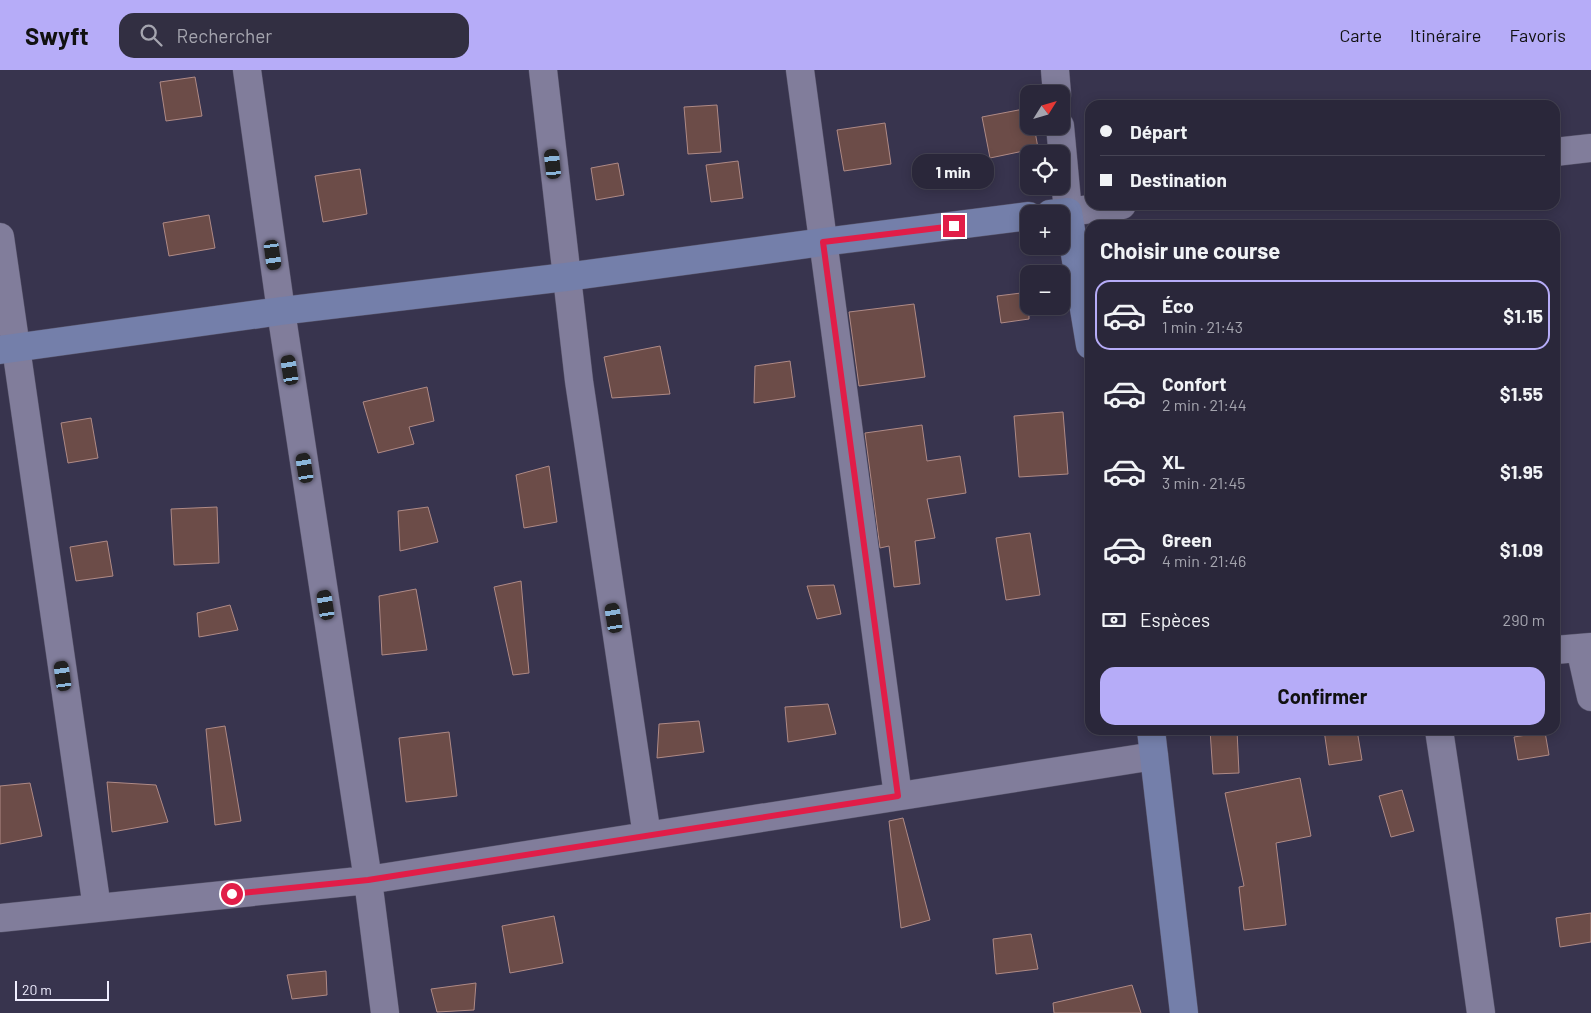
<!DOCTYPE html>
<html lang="fr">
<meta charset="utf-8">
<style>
:root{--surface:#2a273a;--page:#322f42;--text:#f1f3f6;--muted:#a5a5af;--line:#464454;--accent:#b6acf8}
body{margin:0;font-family:Barlow,sans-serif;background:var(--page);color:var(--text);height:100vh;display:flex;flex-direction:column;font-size:19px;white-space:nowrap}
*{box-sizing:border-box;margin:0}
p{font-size:16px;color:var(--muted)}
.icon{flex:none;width:28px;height:28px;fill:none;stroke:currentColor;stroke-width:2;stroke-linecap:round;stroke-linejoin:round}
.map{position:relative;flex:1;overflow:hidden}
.sheet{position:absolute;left:1085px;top:150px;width:475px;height:515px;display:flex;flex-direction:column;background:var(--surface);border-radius:15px;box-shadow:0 2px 12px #0003,0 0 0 1px var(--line)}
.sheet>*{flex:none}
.hud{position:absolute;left:1085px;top:30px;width:475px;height:110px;border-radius:15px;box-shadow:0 2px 12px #0003,0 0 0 1px var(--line);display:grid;align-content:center;height:110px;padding:0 15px;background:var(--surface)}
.needle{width:32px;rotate:53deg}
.controls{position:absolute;left:1020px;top:15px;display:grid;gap:10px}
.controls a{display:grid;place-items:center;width:50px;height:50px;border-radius:10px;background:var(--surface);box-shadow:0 2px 12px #0003,0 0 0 1px var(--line);font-size:25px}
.scale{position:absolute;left:15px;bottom:12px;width:94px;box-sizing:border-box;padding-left:5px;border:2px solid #f0eeff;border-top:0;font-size:14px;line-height:18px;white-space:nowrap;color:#f0eeff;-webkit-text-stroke:4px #38344e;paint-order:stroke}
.end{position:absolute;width:22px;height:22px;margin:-11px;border:6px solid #e11d48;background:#fff;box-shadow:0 0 0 2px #fff}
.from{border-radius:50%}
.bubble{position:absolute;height:35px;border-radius:15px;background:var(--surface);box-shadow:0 2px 12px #0003,0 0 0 1px var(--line);font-size:16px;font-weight:700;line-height:35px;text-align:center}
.car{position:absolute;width:15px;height:30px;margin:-15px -8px;border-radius:6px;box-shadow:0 0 4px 1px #0007;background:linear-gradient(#222 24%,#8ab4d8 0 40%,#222 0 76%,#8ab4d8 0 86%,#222 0)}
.hud b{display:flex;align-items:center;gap:18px;height:48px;font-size:19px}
.hud b+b{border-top:1px solid var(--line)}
.hud i{width:12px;height:12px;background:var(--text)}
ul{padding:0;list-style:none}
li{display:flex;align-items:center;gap:15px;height:70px;margin:0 10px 8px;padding:0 5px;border:2px solid transparent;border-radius:15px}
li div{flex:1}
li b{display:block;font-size:19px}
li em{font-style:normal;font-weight:700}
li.active{border-color:var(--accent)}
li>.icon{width:45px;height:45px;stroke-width:1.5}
h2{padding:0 15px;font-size:22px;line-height:60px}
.pay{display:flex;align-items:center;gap:12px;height:55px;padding:0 15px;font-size:19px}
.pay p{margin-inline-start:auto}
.cta{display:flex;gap:10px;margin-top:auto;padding:10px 15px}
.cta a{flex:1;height:58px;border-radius:15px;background:var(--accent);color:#111;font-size:20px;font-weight:700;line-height:58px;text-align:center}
header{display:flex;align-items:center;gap:30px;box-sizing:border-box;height:70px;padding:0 25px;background:var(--accent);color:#111}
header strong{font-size:24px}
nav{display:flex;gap:28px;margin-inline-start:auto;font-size:18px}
.search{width:350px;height:45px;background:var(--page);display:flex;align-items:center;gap:12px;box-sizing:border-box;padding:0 18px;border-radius:15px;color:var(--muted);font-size:19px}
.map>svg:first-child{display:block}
</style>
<header>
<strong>Swyft</strong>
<div class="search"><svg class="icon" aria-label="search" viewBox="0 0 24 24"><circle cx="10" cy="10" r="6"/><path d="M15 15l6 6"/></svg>Rechercher</div>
<nav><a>Carte</a><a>Itinéraire</a><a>Favoris</a></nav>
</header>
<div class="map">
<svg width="1591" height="943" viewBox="0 0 1591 943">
<rect width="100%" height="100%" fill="#38344e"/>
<!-- building -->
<path fill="#6c4c48" stroke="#af8a86" d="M195,7l7,39 -36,5 -6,-39z
M717,35l4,47 -33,2 -4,-47z
M1029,38v18h5l4,22 -48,10 -8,-41z
M885,53l6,41 -47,7 -7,-41z
M738,91l5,37 -32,4 -5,-37z
M618,93l6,32 -28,5 -5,-32z
M360,99l7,45 -44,8 -8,-46z
M209,145l6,33 -46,8 -6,-33z
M1029,222v27l-28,4 -4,-27z
M914,234l11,73 -66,9 -10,-74z
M660,276l10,48 -58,4 -8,-41z
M790,291l5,36 -41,6 1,-37z
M427,317l7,34 -25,6 5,17 -36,9 -15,-51z
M1063,342l5,62 -49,3 -5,-61z
M91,348l7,40 -30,5 -7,-40z
M922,355l5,36 33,-5 6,37 -39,6 8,39 -20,3 5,43 -26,3 -5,-41 -9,2 -15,-115z
M549,396l8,56 -33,6 -8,-53z
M217,437l2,56 -45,2 -3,-56z
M428,437l10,35 -38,9 -2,-40z
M1030,463l10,62 -34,5 -10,-62z
M107,471l6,35 -37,5 -6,-34z
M521,511l8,92 -16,2 -19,-88z
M834,515l7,29 -24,5 -10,-33z
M416,519l11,61 -45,5 -3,-59z
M230,535l8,25 -39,7 -2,-24z
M828,634l8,30 -48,8 -3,-35z
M699,651l5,31 -47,6 2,-34z
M225,656l16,95 -26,4 -9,-96z
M1210,660h27l2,43 -26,1z
M1324,660h33l5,30 -33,5z
M449,662l8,64 -51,6 -7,-64z
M1545,662l4,23 -31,5 -4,-23z
M1300,708l11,58 -35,7 10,82 -42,5 -5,-43 5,-1 -19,-93z
M107,712l49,3 12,37 -56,10z
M30,713l12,53 -42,8v-58z
M1402,720l12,41 -23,6 -12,-41z
M903,748l27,102 -29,8 -12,-107z
M1591,843v29l-31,5 -4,-29z
M554,846l9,47 -53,10 -8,-47z
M1031,864l7,35 -42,5 -3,-35z
M326,901l1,24 -35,4 -5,-24z
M476,913l-2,27 -37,2 -6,-23z
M1132,915l9,28h-87l-1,-10z"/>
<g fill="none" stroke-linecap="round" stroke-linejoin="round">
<!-- street casing -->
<g stroke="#555268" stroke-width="29">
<path id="street" d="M247,0l34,241 87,569 17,133
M543,0l36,311 68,455
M800,0l98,726
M1055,0l2,24
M1060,56l8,86 54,-7
M1555,82l36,-4
M0,167l97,671
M1580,578l11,49
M1555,580l36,-3
M1439,660l29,191 13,92
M0,848l368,-38 786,-124"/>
</g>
<!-- secondary casing -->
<g stroke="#555268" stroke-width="29">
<path id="secondary" d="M1050,144l18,-2 22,133
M0,280l281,-39 285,-34 257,-35 206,-26
M1151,660l33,283"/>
</g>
<!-- street -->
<use href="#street" stroke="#817d9b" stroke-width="28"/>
<!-- secondary -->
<use href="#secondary" stroke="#747faa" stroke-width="28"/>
</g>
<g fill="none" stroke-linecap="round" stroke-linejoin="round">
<!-- route -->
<path stroke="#e11d48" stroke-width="6" d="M232,824l136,-14 530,-84 -75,-554 131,-16"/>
</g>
</svg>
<div class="controls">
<a><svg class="needle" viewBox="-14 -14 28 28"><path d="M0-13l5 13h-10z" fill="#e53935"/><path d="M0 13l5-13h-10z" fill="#a5a5af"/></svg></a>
<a><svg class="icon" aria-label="locate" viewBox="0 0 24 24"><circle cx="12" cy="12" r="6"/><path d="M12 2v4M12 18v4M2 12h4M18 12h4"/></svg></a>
<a>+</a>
<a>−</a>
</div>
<div class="scale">20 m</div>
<i class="end from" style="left:232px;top:824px"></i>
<i class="end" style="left:954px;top:156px"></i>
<div class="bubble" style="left:912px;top:84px;width:82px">1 min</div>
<i class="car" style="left:553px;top:94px;rotate:354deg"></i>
<i class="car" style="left:273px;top:185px;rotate:172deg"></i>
<i class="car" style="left:290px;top:300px;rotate:351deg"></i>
<i class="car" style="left:305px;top:398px;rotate:351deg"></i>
<i class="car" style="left:326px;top:535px;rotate:351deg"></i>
<i class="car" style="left:614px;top:548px;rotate:351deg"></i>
<i class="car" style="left:63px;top:606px;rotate:352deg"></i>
<div class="hud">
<b><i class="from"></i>Départ</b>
<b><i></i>Destination</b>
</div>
<section class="sheet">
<h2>Choisir une course</h2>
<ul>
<li class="active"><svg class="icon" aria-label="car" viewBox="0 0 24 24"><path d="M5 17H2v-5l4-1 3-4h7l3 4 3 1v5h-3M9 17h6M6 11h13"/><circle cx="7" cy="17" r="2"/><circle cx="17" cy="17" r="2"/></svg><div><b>Éco</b><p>1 min · 21:43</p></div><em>$1.15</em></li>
<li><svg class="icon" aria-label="car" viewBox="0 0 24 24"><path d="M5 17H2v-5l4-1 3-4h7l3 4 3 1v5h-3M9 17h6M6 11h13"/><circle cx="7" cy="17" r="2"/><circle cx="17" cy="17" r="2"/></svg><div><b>Confort</b><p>2 min · 21:44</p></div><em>$1.55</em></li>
<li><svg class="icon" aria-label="car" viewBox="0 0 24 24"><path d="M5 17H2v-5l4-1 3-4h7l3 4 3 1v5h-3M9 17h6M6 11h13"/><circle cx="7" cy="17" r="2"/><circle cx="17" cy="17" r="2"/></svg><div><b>XL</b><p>3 min · 21:45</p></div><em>$1.95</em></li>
<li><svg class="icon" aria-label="car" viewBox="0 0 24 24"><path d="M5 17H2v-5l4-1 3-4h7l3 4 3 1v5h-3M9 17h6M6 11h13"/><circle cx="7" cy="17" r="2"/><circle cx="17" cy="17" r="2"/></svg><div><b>Green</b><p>4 min · 21:46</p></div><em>$1.09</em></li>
</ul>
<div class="pay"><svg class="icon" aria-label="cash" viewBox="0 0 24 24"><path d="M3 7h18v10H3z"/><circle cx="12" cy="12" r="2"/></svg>Espèces<p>290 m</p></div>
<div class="cta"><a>Confirmer</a></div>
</section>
</div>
